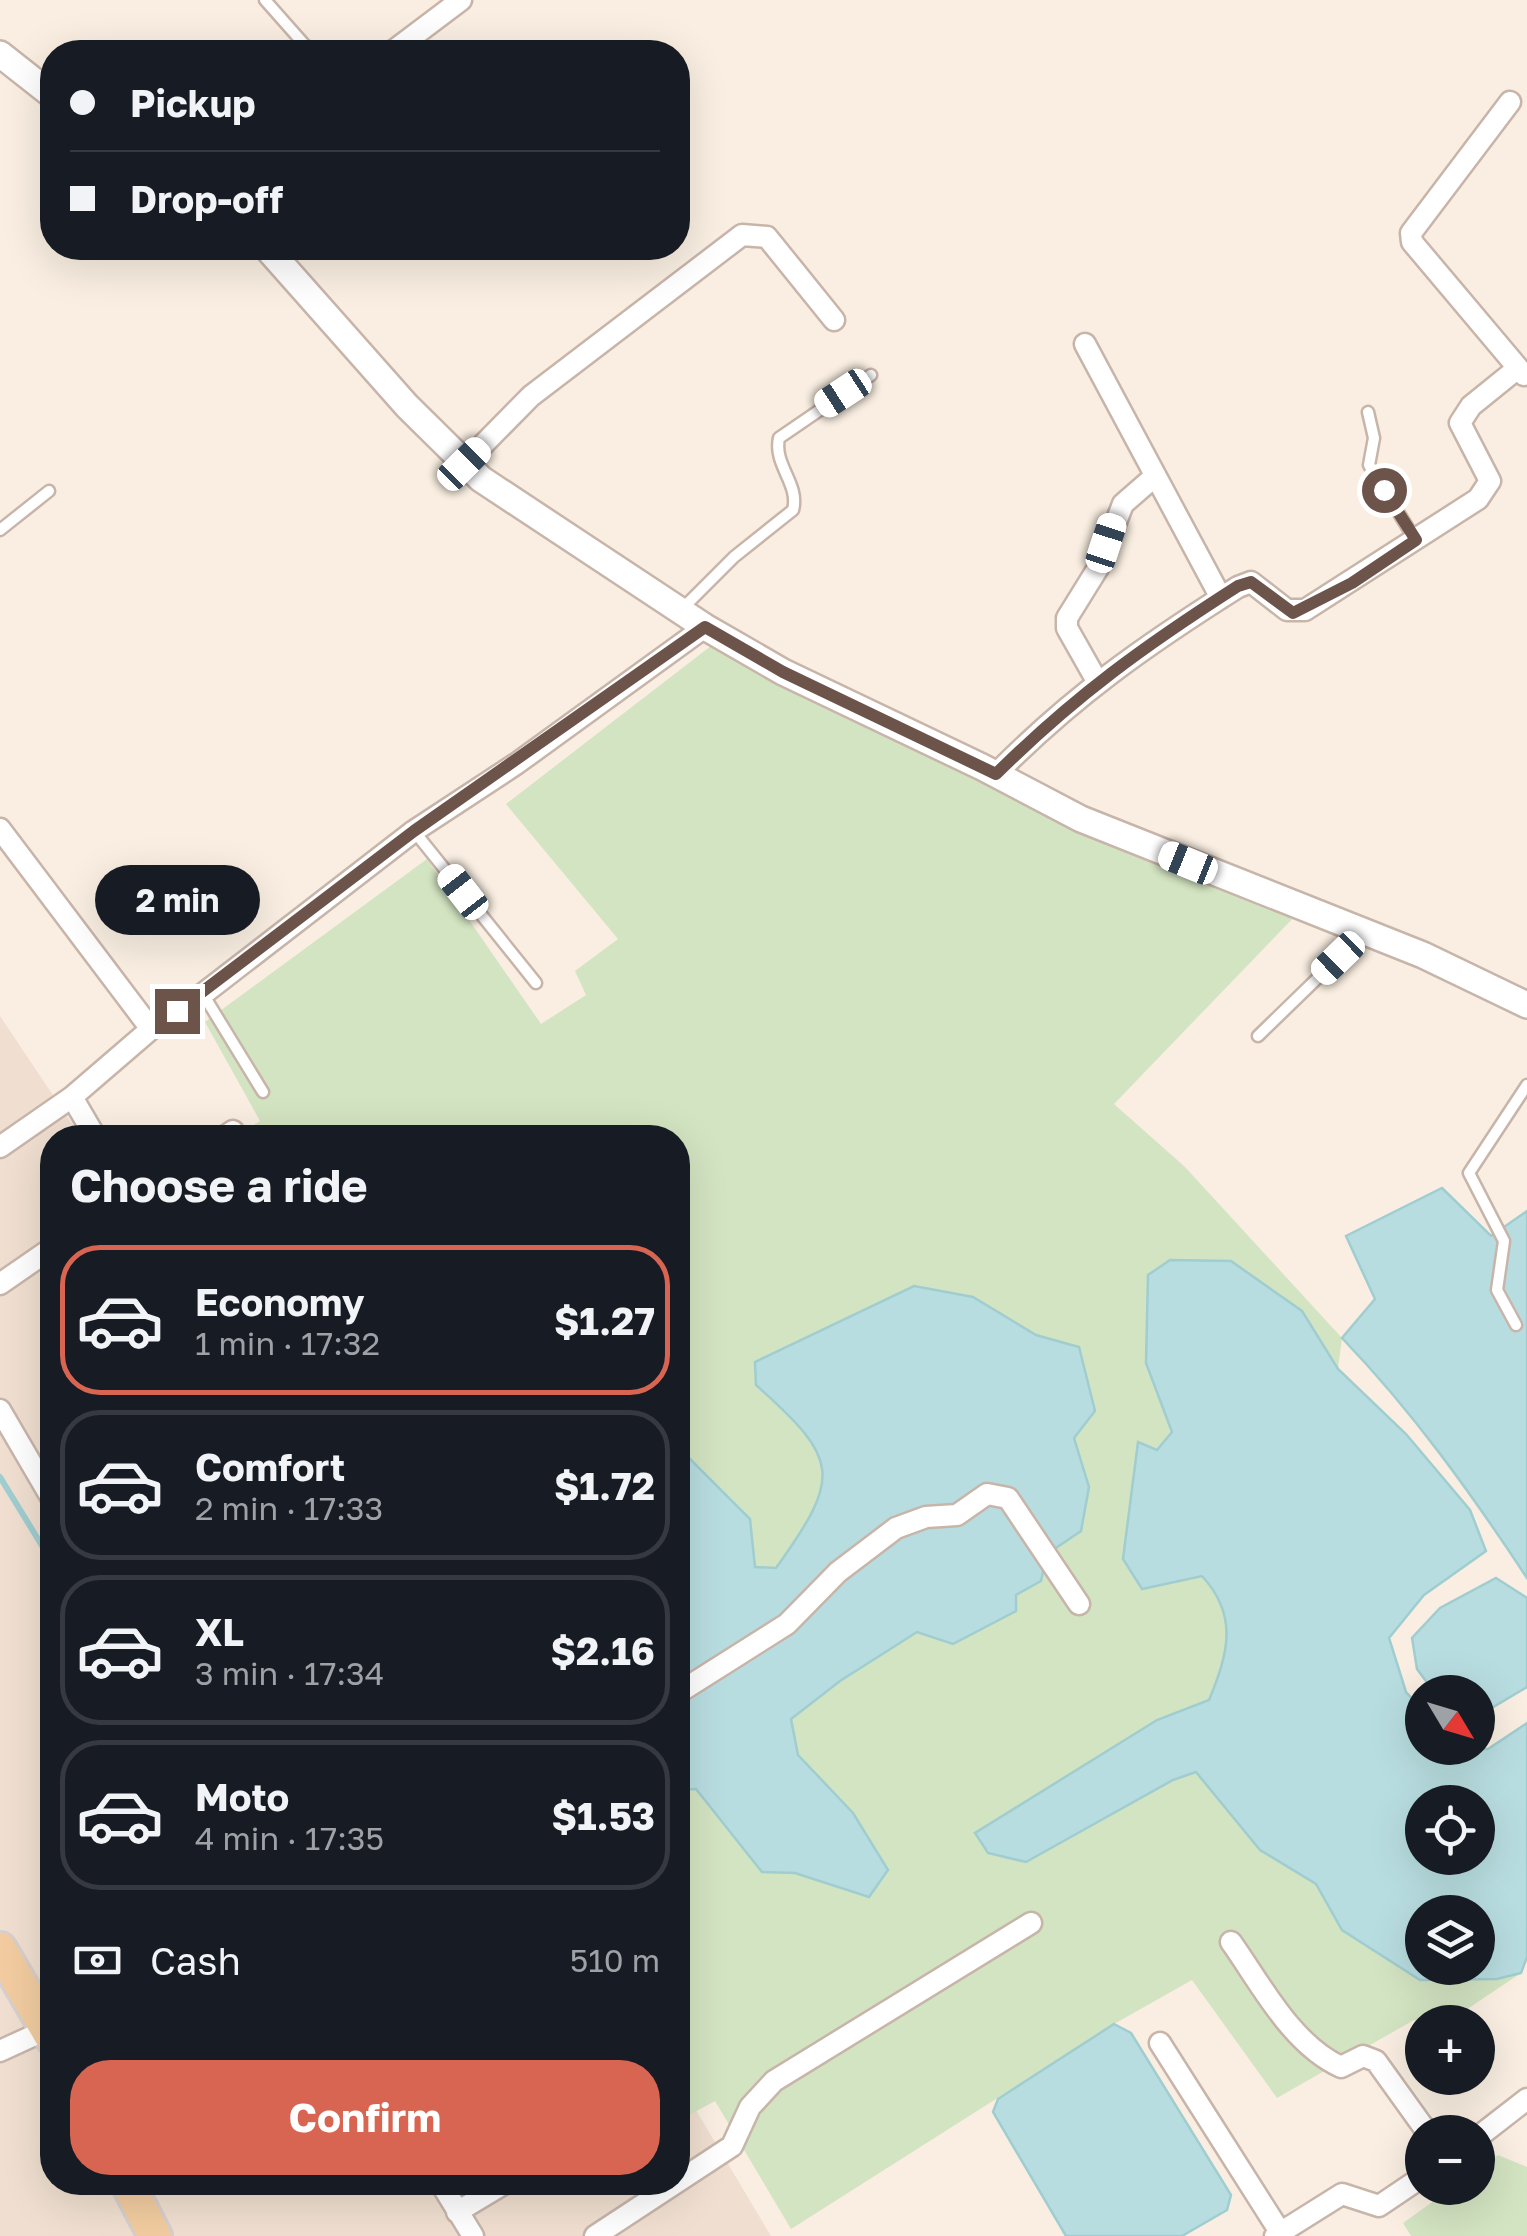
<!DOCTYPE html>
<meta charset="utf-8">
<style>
:root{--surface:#171b24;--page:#20242c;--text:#f1f3f6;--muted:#9ea1a6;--line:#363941;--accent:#d76552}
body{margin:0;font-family:"Golos Text",sans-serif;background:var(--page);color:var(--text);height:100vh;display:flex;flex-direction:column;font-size:38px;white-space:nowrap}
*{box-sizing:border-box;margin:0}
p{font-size:32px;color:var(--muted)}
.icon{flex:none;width:55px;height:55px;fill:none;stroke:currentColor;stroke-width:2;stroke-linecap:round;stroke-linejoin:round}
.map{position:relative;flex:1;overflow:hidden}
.details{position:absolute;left:40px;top:1125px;width:650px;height:1070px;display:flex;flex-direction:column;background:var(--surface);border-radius:40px;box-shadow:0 10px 40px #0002}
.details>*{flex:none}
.guide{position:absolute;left:40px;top:40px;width:650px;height:220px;border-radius:40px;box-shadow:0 10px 40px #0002;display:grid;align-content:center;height:220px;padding:0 30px;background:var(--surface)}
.needle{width:65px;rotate:128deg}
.controls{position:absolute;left:1405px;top:1675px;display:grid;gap:20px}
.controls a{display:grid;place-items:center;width:90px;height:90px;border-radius:50%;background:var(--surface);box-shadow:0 10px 40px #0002;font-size:50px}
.end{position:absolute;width:45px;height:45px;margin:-22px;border:12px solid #6d544b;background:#fff;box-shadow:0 0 0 5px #fff}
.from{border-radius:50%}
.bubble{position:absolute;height:70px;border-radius:35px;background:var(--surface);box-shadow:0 10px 40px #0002;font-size:32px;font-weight:700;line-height:70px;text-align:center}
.car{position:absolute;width:30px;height:60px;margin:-30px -15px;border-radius:12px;box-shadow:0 0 8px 2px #0007;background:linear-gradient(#fff 24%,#345 0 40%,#fff 0 76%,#345 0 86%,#fff 0)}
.guide b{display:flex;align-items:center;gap:35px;height:95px;font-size:38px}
.guide b+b{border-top:2px solid var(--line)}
.guide i{width:25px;height:25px;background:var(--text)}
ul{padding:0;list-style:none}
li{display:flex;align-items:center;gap:30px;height:150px;margin:0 20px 15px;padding:0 10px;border:5px solid var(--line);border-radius:40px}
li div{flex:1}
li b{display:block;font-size:38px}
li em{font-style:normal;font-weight:700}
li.active{border-color:var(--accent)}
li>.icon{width:90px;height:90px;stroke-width:1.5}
h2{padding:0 30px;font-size:45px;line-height:120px}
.pay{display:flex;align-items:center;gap:25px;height:110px;padding:0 30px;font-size:38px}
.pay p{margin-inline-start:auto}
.primary-button{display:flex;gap:20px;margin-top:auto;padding:20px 30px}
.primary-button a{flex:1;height:115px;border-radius:40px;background:var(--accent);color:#fff;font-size:40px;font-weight:700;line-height:115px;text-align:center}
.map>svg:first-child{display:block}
</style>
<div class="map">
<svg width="1527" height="2236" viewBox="0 0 1527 2236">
<rect width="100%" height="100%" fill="#f9eee1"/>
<!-- residential -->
<path fill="#f0dfd0" d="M0,1016l81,121 -29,1v1044h626v-102l93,156h-771z"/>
<!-- green -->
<path fill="#d3e4c2" d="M720,639l577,275 -183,190 71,63 157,171 -4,31 -36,-58 -156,52 26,69 -15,18 -18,-8 3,147 59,-13c38,40 27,77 8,124l-52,20 16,60 23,-9 64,79 56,34 26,46 77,49h78l24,-6 -73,49h-26v4l-8,-6 -137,78 -85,-118 -78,44 -323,205 -76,-128 -37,20v-331l18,-1 66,83 33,1 74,23 -16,-83 -55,-58 -8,-36 50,-38 77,-49 36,11 63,-48 72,-108 -14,-49 5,-91 -43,-12 -63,-38 -59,-11 -73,36 -85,63c84,75 85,91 21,183l-22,-1 -70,-112 -7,8v-325l-443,-1 25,-16 -55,-99 222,-163 114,165 45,-29 -11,-24 43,-32 -112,-135z
M1498,2155l29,12v69h-116l-8,-13 49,-35h26v-19z"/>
<!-- water -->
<path fill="#b8dde0" stroke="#a0cdd0" stroke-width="2.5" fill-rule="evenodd" d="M1442,1188l49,48 36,-25v367c-56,-85 -114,-166 -185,-240l33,-39 -29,-63z
M1170,1260l61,1 71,50 36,58 68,65 64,76 16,41 -62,44 -35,43 17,54 16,17v39l66,1 39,-26v234l-6,16 -24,6 -77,1 -78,-50 -26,-46 -56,-34 -64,-78 -23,8 -147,82 -38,-9 -13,-20 182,-113 52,-20c19,-46 30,-84 -7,-124l-60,13 -19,-30 15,-117 19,8 15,-18 -26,-69 2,-88zM1422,1802h56v56h-56zM1422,1912h56v56h-56z
M914,1286l59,11 63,38 43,12 16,64 -21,27 15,49 -8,44 -34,23 -6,27 -25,14v16l-63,33 -36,-12 -77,49 -49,38 7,36 55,58 35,57 -19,27 -74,-24 -33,-1 -66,-83 -18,1v-327l7,-9 65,65 5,48 21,1c66,-92 64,-108 -20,-183l-1,-23z
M1496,1578l31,20v89l-49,29v-24h-44l-17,-23 -5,-31 28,-30z
M1114,2024l17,9 100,162 -4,15 -45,26h-116l-73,-124 5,-13z"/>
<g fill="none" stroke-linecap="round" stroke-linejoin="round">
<!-- stream -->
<path stroke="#a0cdd0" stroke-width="6" d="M0,1477l52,85"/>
<!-- service casing -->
<g stroke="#c8b5aa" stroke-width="15">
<path id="service" d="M265,0l46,52
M1368,412l6,26 -5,27 47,76
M0,530l49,-39
M681,610l53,-53 59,-47c7,-26 -20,-45 -14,-72l92,-63
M414,831l122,152
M203,994l60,98
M1258,1036l107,-104
M1516,1325l-19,-35 7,-49 -35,-68 58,-88"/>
</g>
<!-- minor casing -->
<g stroke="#c8b5aa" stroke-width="25">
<path id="minor" d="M392,52l69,-52
M1510,102l-99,131 1,9 112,133
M1085,344l136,254
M464,464l67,-68 211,-161 25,2 67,83
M1097,681l-30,-53v-10l31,-50 25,-64 31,-27
M996,774c77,-78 150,-129 242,-187l13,-5 36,28h18l173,-111 12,-18 -30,-58 11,-17 47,-38
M0,829l151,200
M72,1097l24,41
M223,1138l10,-7
M0,1147l72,-50 79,-68 52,-35 211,-163 102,-67 189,-137
M0,1284l52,-36
M0,1410l52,89
M678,1693l109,-69 51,-52 58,-44 30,-11 31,-2 30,-21 21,4 71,106
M1231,1942c30,42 60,102 110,125l22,-11 13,5 51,71
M1160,2043l120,189
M0,2051l48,-22
M1478,2137l49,-38
M440,2182l33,54
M457,2212l50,-30
M595,2236l137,-90 18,-39 24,-26 257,-158
M1275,2236l67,-42 37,12 43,-29"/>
</g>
<!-- tertiary casing -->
<g stroke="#c8b5aa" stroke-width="30">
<path id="tertiary" d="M0,54l52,41
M267,248l140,158 74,73 224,148 78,45 199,95 99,52 342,136 104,50"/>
</g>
<!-- primary casing -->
<g stroke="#d6cfcd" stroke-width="38">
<path id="primary" d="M0,1949l52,89
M127,2182l28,54"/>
</g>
<!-- service -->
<use href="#service" stroke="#fff" stroke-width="10"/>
<!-- minor -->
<use href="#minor" stroke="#fff" stroke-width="20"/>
<!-- tertiary -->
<use href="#tertiary" stroke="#fff" stroke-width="25"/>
<!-- primary -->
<use href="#primary" stroke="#f2cca0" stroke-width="32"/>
</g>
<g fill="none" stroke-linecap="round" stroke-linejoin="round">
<!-- route -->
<path stroke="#6d544b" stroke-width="12" d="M177,1011l237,-180 291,-204 78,45 213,102c79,-78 148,-128 242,-188l13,-4 42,31 59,-30 64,-43 -32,-50"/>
</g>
</svg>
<div class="controls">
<a><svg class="needle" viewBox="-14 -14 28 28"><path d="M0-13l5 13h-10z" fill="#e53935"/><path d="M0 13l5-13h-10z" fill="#9ea1a6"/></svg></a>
<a><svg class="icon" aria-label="locate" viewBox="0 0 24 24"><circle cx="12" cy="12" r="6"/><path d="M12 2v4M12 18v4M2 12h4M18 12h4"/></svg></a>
<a><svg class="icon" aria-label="layers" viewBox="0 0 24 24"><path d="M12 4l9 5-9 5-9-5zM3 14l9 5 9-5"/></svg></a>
<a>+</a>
<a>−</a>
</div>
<i class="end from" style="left:1384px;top:490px"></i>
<i class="end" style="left:177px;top:1011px"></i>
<div class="bubble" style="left:95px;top:865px;width:165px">2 min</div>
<i class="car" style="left:843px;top:393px;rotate:237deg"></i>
<i class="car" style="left:464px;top:464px;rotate:45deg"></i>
<i class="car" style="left:1106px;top:543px;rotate:18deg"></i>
<i class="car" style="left:1188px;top:863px;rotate:292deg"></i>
<i class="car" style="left:463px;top:892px;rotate:322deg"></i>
<i class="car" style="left:1338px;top:958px;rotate:226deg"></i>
<div class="guide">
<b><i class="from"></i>Pickup</b>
<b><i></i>Drop-off</b>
</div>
<section class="details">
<h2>Choose a ride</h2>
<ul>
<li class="active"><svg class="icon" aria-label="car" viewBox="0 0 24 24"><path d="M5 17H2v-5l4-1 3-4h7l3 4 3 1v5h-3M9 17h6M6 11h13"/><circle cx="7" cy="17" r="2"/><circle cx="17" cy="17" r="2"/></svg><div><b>Economy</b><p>1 min · 17:32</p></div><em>$1.27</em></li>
<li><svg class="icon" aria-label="car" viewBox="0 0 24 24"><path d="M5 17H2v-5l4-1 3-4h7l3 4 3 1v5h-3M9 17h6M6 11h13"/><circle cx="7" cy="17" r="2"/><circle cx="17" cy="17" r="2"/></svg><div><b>Comfort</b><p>2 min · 17:33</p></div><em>$1.72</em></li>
<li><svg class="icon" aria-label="car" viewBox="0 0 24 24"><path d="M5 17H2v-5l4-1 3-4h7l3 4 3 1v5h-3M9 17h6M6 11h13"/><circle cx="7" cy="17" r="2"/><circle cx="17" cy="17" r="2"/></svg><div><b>XL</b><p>3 min · 17:34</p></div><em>$2.16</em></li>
<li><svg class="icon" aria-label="car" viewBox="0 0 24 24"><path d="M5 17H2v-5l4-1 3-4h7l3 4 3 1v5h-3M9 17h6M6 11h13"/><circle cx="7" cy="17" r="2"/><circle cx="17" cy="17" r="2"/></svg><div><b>Moto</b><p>4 min · 17:35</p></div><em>$1.53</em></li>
</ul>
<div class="pay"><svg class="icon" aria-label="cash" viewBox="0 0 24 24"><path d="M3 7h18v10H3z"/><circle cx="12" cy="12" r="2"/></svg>Cash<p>510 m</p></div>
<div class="primary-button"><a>Confirm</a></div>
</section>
</div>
